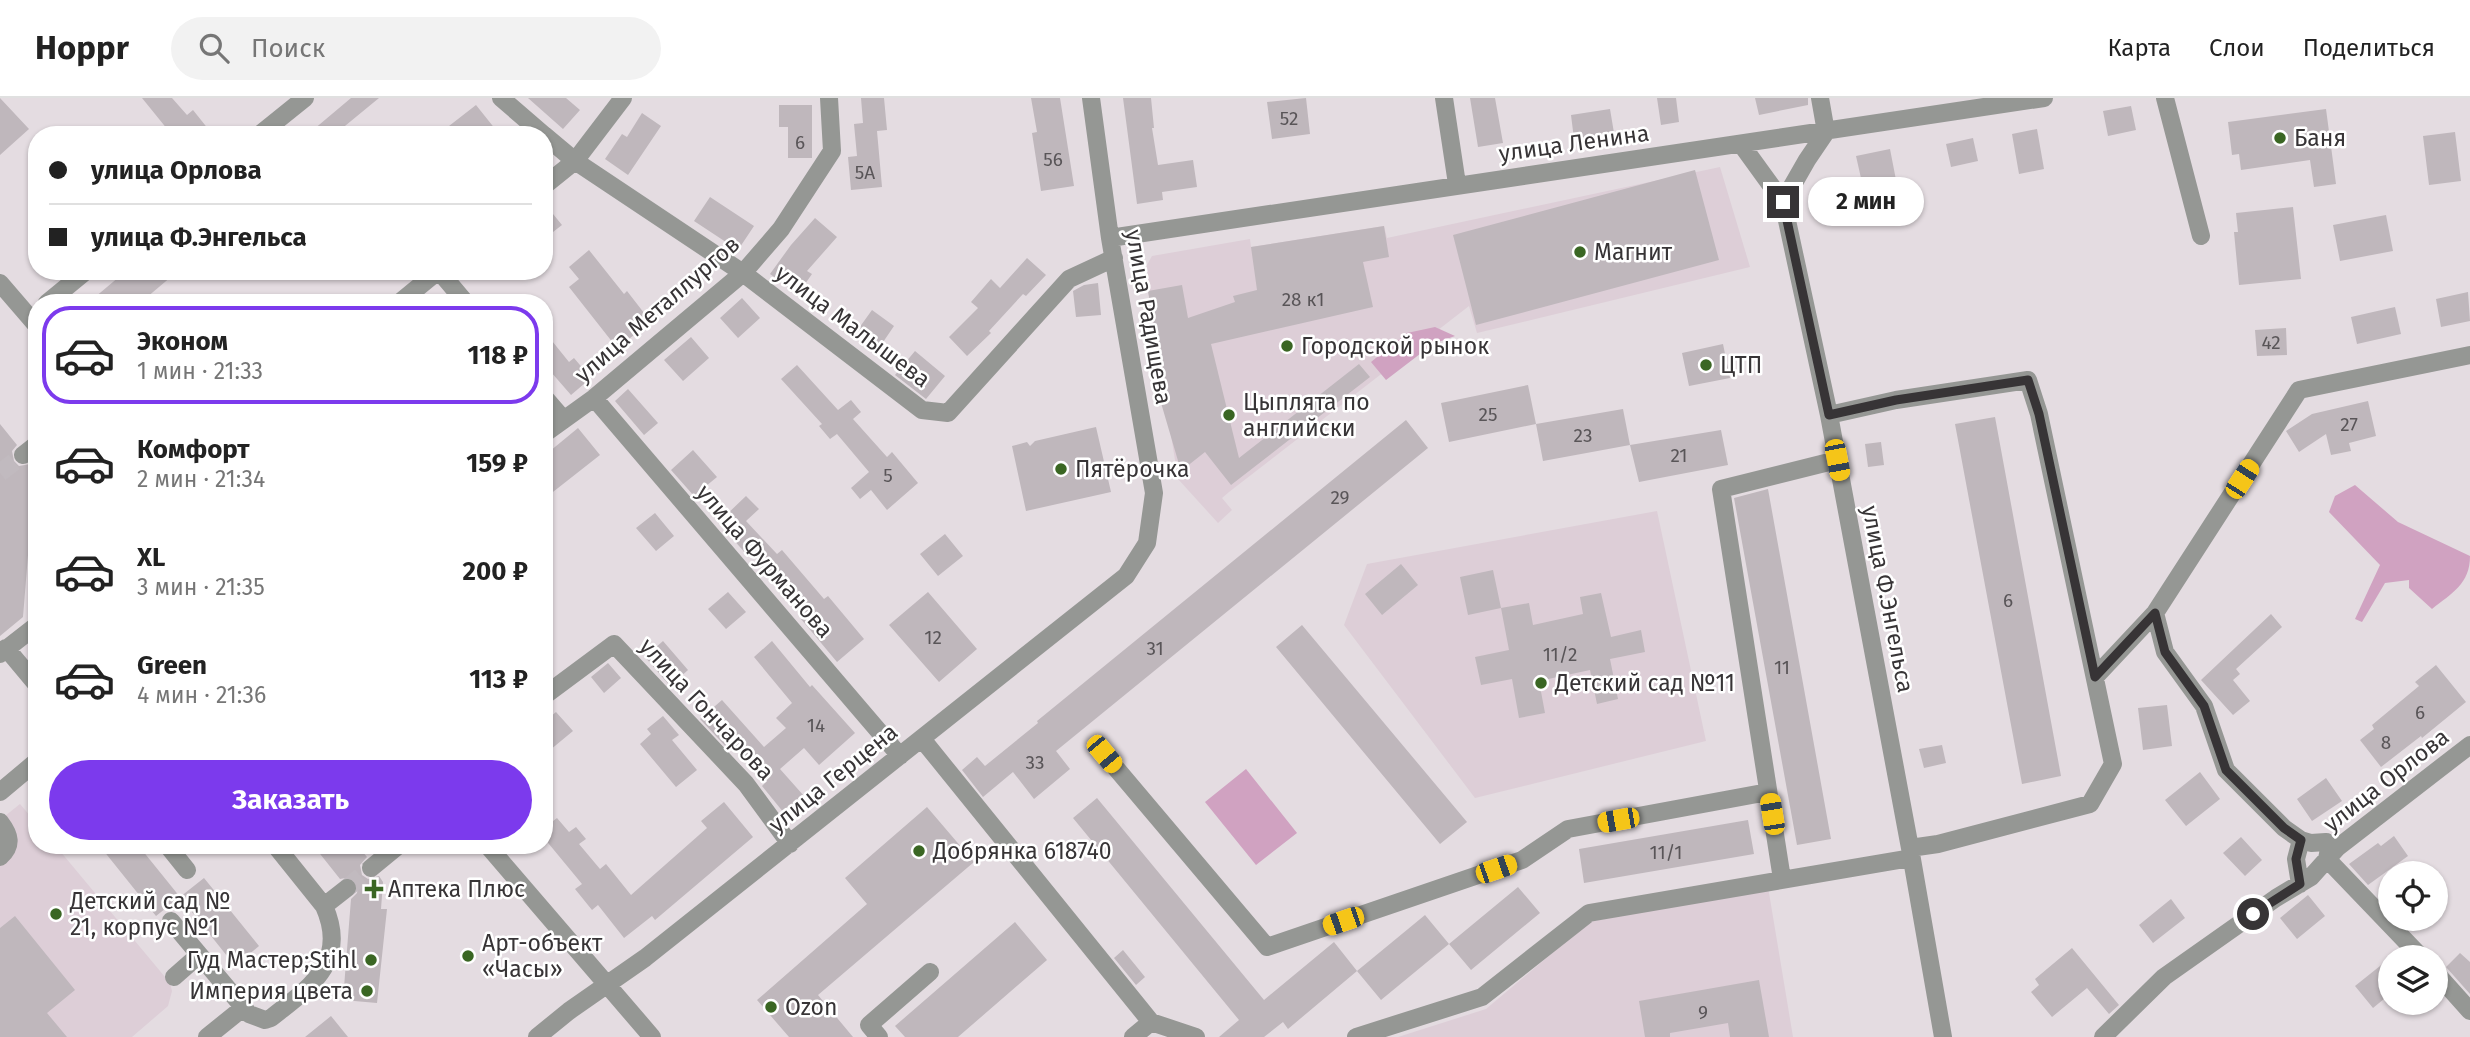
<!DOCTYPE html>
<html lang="ru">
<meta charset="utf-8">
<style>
:root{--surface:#fff;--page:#f2f2f2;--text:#222;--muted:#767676;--line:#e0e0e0;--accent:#7c3aed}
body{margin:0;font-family:"Fira Sans",sans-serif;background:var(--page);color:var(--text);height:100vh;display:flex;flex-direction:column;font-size:26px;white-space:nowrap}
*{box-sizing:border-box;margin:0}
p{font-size:23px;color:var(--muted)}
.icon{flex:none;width:38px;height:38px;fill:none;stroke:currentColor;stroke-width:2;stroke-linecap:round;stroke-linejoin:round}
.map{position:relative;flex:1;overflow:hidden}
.drawer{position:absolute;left:28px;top:196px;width:525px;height:560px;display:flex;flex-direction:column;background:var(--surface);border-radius:28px;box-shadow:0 2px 5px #0004}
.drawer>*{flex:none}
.banner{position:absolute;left:28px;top:28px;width:525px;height:154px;border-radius:28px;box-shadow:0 2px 5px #0004;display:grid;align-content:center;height:154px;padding:0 21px;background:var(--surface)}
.tools{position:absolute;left:2378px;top:763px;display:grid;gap:14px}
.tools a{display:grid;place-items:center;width:70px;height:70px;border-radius:50%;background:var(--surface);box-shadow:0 2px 5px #0004;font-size:35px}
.end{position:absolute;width:32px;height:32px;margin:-16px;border:9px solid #373436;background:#fff;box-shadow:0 0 0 4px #fff}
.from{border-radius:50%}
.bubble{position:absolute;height:49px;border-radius:24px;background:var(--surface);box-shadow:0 2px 5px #0004;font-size:23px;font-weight:700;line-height:49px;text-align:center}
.car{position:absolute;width:21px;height:42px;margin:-21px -10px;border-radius:9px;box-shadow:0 0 5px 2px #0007;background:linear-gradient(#f5c518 24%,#345 0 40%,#f5c518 0 76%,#345 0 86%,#f5c518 0)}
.banner b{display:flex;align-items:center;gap:24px;height:66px;font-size:26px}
.banner b+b{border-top:2px solid var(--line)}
.banner i{width:18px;height:18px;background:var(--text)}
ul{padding:12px 0 0;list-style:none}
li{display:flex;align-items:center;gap:21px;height:98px;margin:0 14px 10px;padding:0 7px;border:4px solid transparent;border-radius:28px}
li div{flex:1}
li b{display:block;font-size:26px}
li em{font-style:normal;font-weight:700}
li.current{border-color:var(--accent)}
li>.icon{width:63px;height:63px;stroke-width:1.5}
.primary-button{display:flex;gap:14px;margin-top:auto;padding:14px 21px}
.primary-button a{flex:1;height:80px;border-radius:42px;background:var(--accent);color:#fff;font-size:28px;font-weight:700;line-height:80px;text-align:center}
header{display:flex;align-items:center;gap:42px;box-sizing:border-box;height:98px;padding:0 35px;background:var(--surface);border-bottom:2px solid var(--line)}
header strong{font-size:33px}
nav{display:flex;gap:38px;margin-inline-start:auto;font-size:24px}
.search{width:490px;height:63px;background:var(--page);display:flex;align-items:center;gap:18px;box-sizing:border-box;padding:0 24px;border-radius:38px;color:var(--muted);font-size:26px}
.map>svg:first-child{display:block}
</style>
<header>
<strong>Hoppr</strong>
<div class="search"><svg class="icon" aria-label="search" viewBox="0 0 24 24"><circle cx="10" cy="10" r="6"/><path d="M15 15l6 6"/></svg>Поиск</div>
<nav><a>Карта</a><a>Слои</a><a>Поделиться</a></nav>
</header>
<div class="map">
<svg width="2470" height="939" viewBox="0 0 2470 939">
<rect width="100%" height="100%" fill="#e4dce1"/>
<!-- built -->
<path fill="#ddced7" d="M1720,69l30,100 -273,66 -8,-27 -240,186 -7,6 10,12 -14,13 -40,-44 -30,-188 -1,-26 5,-9 98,-17 1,8 133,-21 3,12z
M1657,413l49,230 -231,57 -131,-173 23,-61z
M20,706l17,20v21h18l115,138 2,8 -4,15 -36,31h-132v-217z
M1768,789l25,150h-395l88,-28 103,-87z"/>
<!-- green -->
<path fill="#d0a2c1" d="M1435,229l20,9 -22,8 -47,36 -15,-18 36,-29z
M2355,387l43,37 72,34c0,28 -18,37 -38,53l-23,-21v-8l-24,3 -23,39 -7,-3 25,-54 -51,-53 6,-16z
M1246,671l51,64 -41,32 -51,-63z"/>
<!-- building -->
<path fill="#bfb7bc" d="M0,0l29,31 -29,26z
M142,0h30l15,17 6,-5 20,25h-41z
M351,0h28l-45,37h-27z
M528,0h38l14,12 -17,19z
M861,0h23l3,32 -10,1 5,56 -31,3 -3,-33 9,-1 -3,-32 9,-1z
M1031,0h29l14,88 -33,5 -9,-58 5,-1z
M1123,0h28l3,30h-2l6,37 35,-5 4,27 -35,5 1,8 -26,4z
M1306,0l4,36 -38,5 -5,-37z
M1470,0h25l8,45 -25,4z
M1657,0h19l3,24 -18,3z
M1755,0h53v7l-49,10z
M476,7l24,30h-44l-7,-9z
M779,7h33v53h-24v-31h-9z
M2131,8l5,24 -28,6 -5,-25z
M1610,11l4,24 -40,6 -3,-24z
M2326,11l10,75 -22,3 -4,-27 -69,10 -2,-16 -7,1 -4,-33z
M642,15l19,13 -33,49 -23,-16 17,-25 5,3z
M2037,31l7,40 -25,5 -7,-40z
M2455,34l6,49 -32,4 -6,-49z
M1973,40l5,23 -27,6 -5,-23z
M1890,51l6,31 -33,7 -7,-31z
M1695,72l24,90 -243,65 -23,-90z
M710,99l44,29 -16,24 -44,-29z
M544,105l18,22 -18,14z
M2293,109l8,72 -62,6 -5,-53h4l-2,-19z
M2386,117l7,36 -53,10 -7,-36z
M815,120l22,19 -30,34 5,3 -14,20 -28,-20 21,-29z
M1384,128l5,31 -26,5 10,45 -162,37 28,114 120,-94 11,13 -139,108 -26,-33 -24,19 -32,-109 11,-3 -12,-68 34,-6 6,33 47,-16 -2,-6 24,-6 -6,-43z
M589,152l35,44 3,-3 24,31 -34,26 -48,-61 10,-8 -10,-12z
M1027,160l19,17 -20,21 -3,-2 -34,37 2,2 -24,23 -18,-19 29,-29 -7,-6 20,-23 9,9z
M126,173h52l-38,32h-52z
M1098,185l3,32 -25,2 -3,-26 11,-6z
M2468,194l2,29 -29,6 -5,-28z
M742,200l18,20 -22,20 -18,-20z
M2395,209l6,27 -44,10 -6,-27z
M872,212l22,16 -17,25 -23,-16z
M2286,230l1,27 -30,1 -2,-26z
M544,233l25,31 5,-4 17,20 -20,17 -27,-31z
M691,239l18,21 -26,23 -19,-21z
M1723,246l7,34 -41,8 -7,-33z
M915,253l30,25 -19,23 -31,-24z
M797,267l41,45 13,-10 10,12 -8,7 34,38 5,-5 26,31 -31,27 -16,-20 -11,9 -9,-11 18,-16 -32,-38 -7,5 -11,-13 3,-2 -41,-45z
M1528,287l8,39 -87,18 -8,-39z
M628,291l30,34 -14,12 -29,-34z
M2368,303l8,35 -27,7 2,8 -20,4 -5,-21 -27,18 -13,-21 26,-17z
M1623,311l7,36 -87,16 -7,-37z
M1995,319l66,359 -39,8 -67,-360z
M1406,322l22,28 -372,303 14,18 -36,30 -21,-27 -30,25 -21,-27 15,-13 8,9 53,-43 -1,-2z
M0,326l17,21 -5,6 2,10 5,5 11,-2 5,5 -12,148 -23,19z
M1096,329l15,65 -85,19 -14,-65 15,-4 3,4 5,-5z
M578,330l22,27 -56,44v-43z
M1721,332l7,35 -89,17 -9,-37z
M1881,344l3,23 -16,2 -3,-23z
M693,352l24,27 -23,19 -23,-26z
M1768,391l63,350 -34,6 -63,-347z
M746,398l13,13 -13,12 31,33 5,-4 42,49 4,-3 36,43 -27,23 -36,-43 3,-3 -54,-64 -3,3 -23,-26 6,-6 -6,-6z
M655,415l19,23 -18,15 -20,-23z
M945,436l18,22 -25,20 -18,-22z
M1401,466l17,21 -36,30 -17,-21z
M1493,472l8,38 -33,7 -8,-38z
M728,494l18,20 -20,17 -18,-20z
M928,494l49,57 -38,33 -50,-57z
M1601,495l10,44 30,-7 4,22 -35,7 8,40 -21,5 -7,-34 -51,11 6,32 -26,5 -7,-39 -31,6 -6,-28 34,-7 -8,-42 28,-5 4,22 50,-11 -3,-17z
M2271,516l11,13 -46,42 4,5 -7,6 17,21 -17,14 -32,-35z
M1302,527l165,197 -27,22 -164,-197z
M663,543l25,29 -18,16 -25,-29z
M772,543l38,46 2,-2 43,48 -36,32 -15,-17 -24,21 24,27 -20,17 -22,-27 5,-5 -14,-15 -19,-21 -5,5 -29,-31 22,-19 42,47 22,-19 -10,-10 16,-15 -38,-46z
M608,565l13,15 -17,15 -13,-16z
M2436,567l30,37 -44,36 -1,-2 -40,31 -21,-27 14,-11 -2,-4 47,-39 -4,-4z
M2167,607l5,41 -29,4 -5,-42z
M556,614l17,19 -29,24v-33z
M663,618l16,19 -7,5 25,30 -21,17 -36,-43 11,-10 -4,-5z
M1942,647l4,18 -22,5 -5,-19z
M2200,674l20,27 -34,27 -21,-26z
M2326,680l16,23 -30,20 -15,-22z
M1097,700l167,202 70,-58 23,29 -69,58 -5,-7 -19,15h-45l20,-17 -166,-202z
M724,704l29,35 -98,83 -3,-4 -28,22 -26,-33 -6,5 -17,-21 7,-5 -38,-46v-10l13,-10 12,14 7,-5 10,12 -7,5 21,25 6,-5 25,31 76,-67 -6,-7z
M927,709l47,55 -156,133 35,42h-64l-32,-37 110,-96 -22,-26z
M1748,722l6,34 -170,29 -5,-34z
M2394,738l14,20 -40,29 -19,-21 29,-21 3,3z
M2241,739l21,23 -17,16 -22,-23z
M99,747h39l42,52 -24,19z
M313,747h44l10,12 -7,8 2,10 6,4 11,-3 4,6 -2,27h6l-10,94 -34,-3 8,-101 6,-6 1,-7 -7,-9 -11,2z
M204,780l55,68 -24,20 -55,-69z
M1518,789l22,26 -69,57 -22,-26z
M2308,797l17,21 -28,23 -17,-21z
M2171,801l14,19 -32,25 -14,-18z
M1425,817l24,29 -68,56 -24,-29z
M15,818l60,74 -28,23 20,24h-67v-109z
M1015,824l32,38 -89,77h-53l-10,-11z
M2072,850l47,57 -10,9 -22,-26 -35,29 -21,-25 8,-7 -4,-6z
M1123,852l22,27 -9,8 -22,-27z
M2460,855l10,9v32l-24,-27z
M2390,860v36l-17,14 -18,-22z
M1759,882l10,57h-39l-2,-14 -58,10v4h-25l-6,-36z
M331,918l17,21h-43z"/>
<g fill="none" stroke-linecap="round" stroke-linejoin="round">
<!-- minor-tunnel -->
<path stroke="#c1babf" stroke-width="18" stroke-dasharray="18 9" stroke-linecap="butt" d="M0,375l23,-18
M347,790l24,-20"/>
<!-- minor -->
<path stroke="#959794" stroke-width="18" d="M501,0l43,37
M1444,0l13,86
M2165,0l36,138
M259,37l46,-37
M544,37l31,26 168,112 179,137 26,3 121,-134 45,-21
M1741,46l42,58 46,213 81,433 33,189
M544,88l31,-25 48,-63
M1783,104l24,-42 19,-28 -6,-34
M1110,140l934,-140
M439,173l27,32
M0,185l37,43
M47,205l39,-32
M399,205l39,-32
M544,299l19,22
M594,300l306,358
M1829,317l67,-15 132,-20 11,34 74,350 -23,40 -152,40 -28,4
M544,336l50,-36 149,-125 38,-44 51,-78 -3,-53
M23,357l14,-11
M2155,515l10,39 39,54 22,64 58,58 17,12 10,3 15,-1 3,7 -2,10 94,98
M6,550l31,37
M0,556l37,-29
M2095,579l60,-64 144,-223 171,-35
M544,598l70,-52 132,140 44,60
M922,641l229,283 45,15
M1104,656l163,193 255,-87 46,-31 200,-37
M0,694l37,-31
M0,724c10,13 13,23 0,35
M167,747l20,25
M487,747l165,192
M371,770l28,-23
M1782,781l-61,-390 116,-29
M2300,786l-4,-25 5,-19
M324,808l23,-18
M171,823l78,93 16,6 6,-2c39,-31 78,-56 53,-112l-49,-61
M2436,875l34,38
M174,879l25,-22
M207,939l36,-29
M537,939l32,-26 76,-53 481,-382 21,-33 7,-50 -44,-255 -19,-140
M879,939l-10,-12 61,-53
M1133,939l18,-15
M1356,939l126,-40 107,-84 322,-55
M2103,939l61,-60 112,-79 35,-21 26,-29 133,-103"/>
</g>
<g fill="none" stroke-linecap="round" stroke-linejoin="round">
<!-- route -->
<path stroke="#373436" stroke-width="9" d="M1783,104l46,213 67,-15 132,-20 11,34 56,263 60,-64 10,39 39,54 22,64 58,58 17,12 -5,19 4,25 -47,30"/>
</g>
<!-- markers -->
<g fill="#3a6623" stroke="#fff" stroke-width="2.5">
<circle cx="2280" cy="40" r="7"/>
<circle cx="1580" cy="154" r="7"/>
<circle cx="1287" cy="248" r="7"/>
<circle cx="1706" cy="267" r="7"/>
<circle cx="1229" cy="317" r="7"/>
<circle cx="1061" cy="371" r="7"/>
<circle cx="1541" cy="585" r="7"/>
<circle cx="919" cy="753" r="7"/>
<path d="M370.5 780.5h7v7h7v7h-7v7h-7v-7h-7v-7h7z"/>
<circle cx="56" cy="816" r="7"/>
<circle cx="468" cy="858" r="7"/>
<circle cx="371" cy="862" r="7"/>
<circle cx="367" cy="893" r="7"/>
<circle cx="771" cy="909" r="7"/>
</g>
<g text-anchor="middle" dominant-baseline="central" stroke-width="5" stroke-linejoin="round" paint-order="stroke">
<!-- number labels -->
<g font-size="19" fill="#595558">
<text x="1289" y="20">52</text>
<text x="800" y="44">6</text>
<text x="1053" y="61">56</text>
<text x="865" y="74">5А</text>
<text x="1303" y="201">28 к1</text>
<text x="2271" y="244">42</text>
<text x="1488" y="316">25</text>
<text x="2349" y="326">27</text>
<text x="1583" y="337">23</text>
<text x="1679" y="357">21</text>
<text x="888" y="377">5</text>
<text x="1340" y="399">29</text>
<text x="2008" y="502">6</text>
<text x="933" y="539">12</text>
<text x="1155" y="550">31</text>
<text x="1560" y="556">11/2</text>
<text x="1782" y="569">11</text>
<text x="2420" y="614">6</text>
<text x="816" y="627">14</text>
<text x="2386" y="644">8</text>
<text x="1035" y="664">33</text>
<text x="1666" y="754">11/1</text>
<text x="1703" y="914">9</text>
</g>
<!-- poi labels -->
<g font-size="23" fill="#373436" stroke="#fff" text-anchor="start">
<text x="2294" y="40">Баня</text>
<text x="1594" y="154">Магнит</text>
<text x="1301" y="248">Городской рынок</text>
<text x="1720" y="267">ЦТП</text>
<text x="1243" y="304">Цыплята по<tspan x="1243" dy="26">английски</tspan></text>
<text x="1075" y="371">Пятёрочка</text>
<text x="1555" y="585">Детский сад №11</text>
<text x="933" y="753">Добрянка 618740</text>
<text x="388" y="791">Аптека Плюс</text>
<text x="70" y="803">Детский сад №<tspan x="70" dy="26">21, корпус №1</tspan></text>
<text x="482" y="845">Арт-объект<tspan x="482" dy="26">«Часы»</tspan></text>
<text x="357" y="862" text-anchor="end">Гуд Мастер;Stihl</text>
<text x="353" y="893" text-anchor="end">Империя цвета</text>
<text x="785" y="909">Ozon</text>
</g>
<!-- street labels -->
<g font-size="23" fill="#373436" stroke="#fff">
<text transform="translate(1574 45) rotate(-8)">улица Ленина</text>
<text transform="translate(657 211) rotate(-41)">улица Металлургов</text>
<text transform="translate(1149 219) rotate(80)">улица Радищева</text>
<text transform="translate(853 228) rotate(37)">улица Малышева</text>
<text transform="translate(765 463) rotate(49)">улица Фурманова</text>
<text transform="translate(1888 501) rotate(79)">улица Ф.Энгельса</text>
<text transform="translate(707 611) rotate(47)">улица Гончарова</text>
<text transform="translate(833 680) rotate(-39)">улица Герцена</text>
<text transform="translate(2386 682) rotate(-38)">улица Орлова</text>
</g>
</g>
</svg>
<div class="tools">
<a><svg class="icon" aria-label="locate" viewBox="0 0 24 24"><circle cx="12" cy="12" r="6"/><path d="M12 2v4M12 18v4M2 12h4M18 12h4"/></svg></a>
<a><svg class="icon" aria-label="layers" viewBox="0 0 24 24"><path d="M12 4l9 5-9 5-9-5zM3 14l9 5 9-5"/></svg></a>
</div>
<i class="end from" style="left:2253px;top:816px"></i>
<i class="end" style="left:1783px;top:104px"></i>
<div class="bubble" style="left:1808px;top:79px;width:116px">2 мин</div>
<i class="car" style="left:1837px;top:362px;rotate:169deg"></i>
<i class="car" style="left:2242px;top:381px;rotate:33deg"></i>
<i class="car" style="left:1104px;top:656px;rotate:140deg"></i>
<i class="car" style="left:1772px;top:716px;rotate:351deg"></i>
<i class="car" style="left:1618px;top:722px;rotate:260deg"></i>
<i class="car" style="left:1496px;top:771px;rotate:71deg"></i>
<i class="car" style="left:1343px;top:823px;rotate:251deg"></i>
<div class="banner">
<b><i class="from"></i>улица Орлова</b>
<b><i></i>улица Ф.Энгельса</b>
</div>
<section class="drawer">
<ul>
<li class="current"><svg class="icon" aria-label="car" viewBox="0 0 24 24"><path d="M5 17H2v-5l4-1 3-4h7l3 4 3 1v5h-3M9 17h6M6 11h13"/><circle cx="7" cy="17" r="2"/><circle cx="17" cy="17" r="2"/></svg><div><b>Эконом</b><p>1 мин · 21:33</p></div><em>118 ₽</em></li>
<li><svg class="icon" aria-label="car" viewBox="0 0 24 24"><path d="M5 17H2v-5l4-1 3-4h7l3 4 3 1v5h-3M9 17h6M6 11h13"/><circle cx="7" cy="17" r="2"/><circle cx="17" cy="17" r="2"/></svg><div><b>Комфорт</b><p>2 мин · 21:34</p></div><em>159 ₽</em></li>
<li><svg class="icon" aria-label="car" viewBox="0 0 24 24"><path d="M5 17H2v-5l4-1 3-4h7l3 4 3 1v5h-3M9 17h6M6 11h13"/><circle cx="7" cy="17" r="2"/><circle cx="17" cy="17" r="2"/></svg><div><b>XL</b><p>3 мин · 21:35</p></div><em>200 ₽</em></li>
<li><svg class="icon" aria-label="car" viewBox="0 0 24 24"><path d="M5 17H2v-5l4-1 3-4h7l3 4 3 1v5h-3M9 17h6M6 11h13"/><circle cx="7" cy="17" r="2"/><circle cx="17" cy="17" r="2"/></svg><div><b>Green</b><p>4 мин · 21:36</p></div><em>113 ₽</em></li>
</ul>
<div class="primary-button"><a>Заказать</a></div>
</section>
</div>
